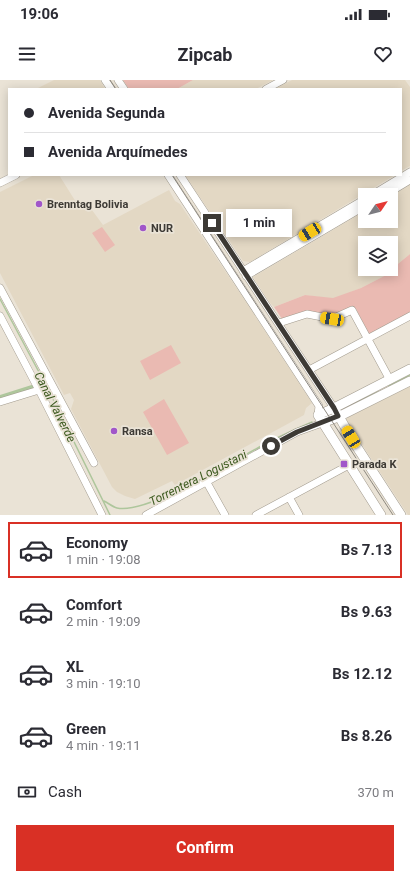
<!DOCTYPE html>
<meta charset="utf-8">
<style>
:root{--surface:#fff;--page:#f7f7f7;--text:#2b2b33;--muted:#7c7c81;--line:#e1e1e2;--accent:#d93025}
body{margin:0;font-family:Roboto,sans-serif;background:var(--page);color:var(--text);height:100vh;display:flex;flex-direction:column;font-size:15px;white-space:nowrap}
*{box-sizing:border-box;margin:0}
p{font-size:13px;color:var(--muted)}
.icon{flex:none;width:22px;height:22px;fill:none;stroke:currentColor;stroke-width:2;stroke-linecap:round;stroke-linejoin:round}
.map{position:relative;height:435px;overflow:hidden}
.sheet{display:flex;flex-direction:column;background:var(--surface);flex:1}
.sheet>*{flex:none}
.hud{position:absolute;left:8px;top:8px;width:394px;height:88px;border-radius:0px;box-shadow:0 2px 10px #0003;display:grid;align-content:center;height:88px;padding:0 16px;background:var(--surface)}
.needle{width:26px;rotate:55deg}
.controls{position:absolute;left:358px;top:108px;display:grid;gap:8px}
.controls a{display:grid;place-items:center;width:40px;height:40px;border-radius:0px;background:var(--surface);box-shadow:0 2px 10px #0003;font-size:20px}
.end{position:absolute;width:18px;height:18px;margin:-9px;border:5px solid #3d3a35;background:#fff;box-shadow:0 0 0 2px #fff}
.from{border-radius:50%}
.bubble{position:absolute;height:28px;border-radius:0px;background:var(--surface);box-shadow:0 2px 10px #0003;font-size:13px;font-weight:700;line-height:28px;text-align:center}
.car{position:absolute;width:12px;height:24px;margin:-12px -6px;border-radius:5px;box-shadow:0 0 3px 1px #0007;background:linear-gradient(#f5c518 24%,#345 0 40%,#f5c518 0 76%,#345 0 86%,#f5c518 0)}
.hud b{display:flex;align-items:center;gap:14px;height:38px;font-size:15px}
.hud b+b{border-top:1px solid var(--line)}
.hud i{width:10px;height:10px;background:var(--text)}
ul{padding:7px 0 0;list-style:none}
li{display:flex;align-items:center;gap:12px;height:56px;margin:0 8px 6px;padding:0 8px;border:2px solid transparent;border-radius:0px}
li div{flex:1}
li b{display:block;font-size:15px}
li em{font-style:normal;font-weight:700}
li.on{border-color:var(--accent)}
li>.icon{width:36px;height:36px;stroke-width:1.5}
.pay{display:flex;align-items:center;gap:10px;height:44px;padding:0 16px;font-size:15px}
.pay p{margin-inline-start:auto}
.cta{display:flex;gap:8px;margin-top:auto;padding:8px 16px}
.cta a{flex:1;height:46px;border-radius:0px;background:var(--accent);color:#fff;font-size:16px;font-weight:700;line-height:46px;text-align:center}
.status{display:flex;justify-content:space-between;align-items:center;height:28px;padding:0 20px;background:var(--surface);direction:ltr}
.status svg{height:11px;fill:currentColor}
header{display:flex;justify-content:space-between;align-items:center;height:52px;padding:0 16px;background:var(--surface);font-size:18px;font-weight:700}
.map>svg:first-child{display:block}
</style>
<div class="status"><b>19:06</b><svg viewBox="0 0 49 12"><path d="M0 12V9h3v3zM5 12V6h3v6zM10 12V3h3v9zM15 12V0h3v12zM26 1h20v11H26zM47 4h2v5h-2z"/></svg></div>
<header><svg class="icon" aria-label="menu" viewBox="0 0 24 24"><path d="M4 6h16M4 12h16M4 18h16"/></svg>Zipcab<svg class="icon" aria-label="heart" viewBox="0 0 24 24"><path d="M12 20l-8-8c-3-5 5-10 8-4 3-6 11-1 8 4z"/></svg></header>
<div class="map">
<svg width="410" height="435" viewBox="0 0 410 435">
<rect width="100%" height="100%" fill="#eae3d6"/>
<!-- built -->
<path fill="#e3d8c4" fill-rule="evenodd" d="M54,0h46l5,9h-69z
M193,0h80l-17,9h-79z
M292,0h113l5,7v79l-9,5v-82h-126z
M34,95h25l22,35 8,-4 14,19 66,-35 6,11 5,3 64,95 68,104 -6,5 -2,7 -129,70 -3,-4 -37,18 -10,-3 -8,-4 -5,-5 -41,-78 3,-9 -4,-7 -6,2 -64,-122v-81z
M185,95h210l-145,87 -7,-1z
M410,105v69l-17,14 2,3 -34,17 -28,11 -28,-4 -31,12 -4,-4 -17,-26 112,-66v10h26v-25zM365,163h26v26h-26z
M410,305v130h-2l-62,-95 2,-3z"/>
<!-- green -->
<path fill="#eabab2" d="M123,0h70l-16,9h-48z
M102,147l13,18 -10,7 -13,-19z
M410,174v59l-39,20h-3l-12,-24 -3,-2 -21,9 -29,-4 -21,7 -8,-12 31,-12 28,3 28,-10 33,-17 -1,-3z
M171,265l10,18 -31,17 -10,-19z
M164,319l25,44 -22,12 -24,-43z"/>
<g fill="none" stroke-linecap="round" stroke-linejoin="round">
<!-- stream -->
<path stroke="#aec69c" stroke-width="1.5" d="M0,219l48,90 62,126
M389,306l21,-11
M340,330l38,-18
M104,421c4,2 9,6 13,7 30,7 119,-49 148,-64 15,-8 31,-15 47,-22"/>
<!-- canal -->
<path stroke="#aec69c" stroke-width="5.5" d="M0,318l34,-11"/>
<!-- minor casing -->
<g stroke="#a29b8e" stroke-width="8">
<path id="minor" d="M105,0l6,9
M118,0l6,9
M266,9l17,-9
M168,95l151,231 -1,9
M180,95l154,233
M0,103l16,-8
M372,115l38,-23
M385,115l25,-15
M243,191l122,-72
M246,196l119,-70
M0,208l94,175
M0,236l39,74 63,125
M279,243l28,-9 25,5 20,-9 38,70
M309,290l101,-54
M0,322l39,-12
M206,401l19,34
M289,417l10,18
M146,435l151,-83 25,-9
M256,435l93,-50"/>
</g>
<!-- major casing -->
<g stroke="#a29b8e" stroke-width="10">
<path id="major" d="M334,328l21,36 46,71
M322,343l16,-6 72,-36
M381,435l-63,-100 16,-7 76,-39"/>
</g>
<!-- minor -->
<use href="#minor" stroke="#fff" stroke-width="7"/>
<!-- major -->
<use href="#major" stroke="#fff" stroke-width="9"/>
<!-- tram -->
<path stroke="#8e8980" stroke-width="1" d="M110,0l6,9
M172,95l221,340"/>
</g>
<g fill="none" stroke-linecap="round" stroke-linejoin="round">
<!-- route -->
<path stroke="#3d3a35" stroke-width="5" d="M212,143l122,185 4,8 -41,16 -26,14"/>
</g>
<!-- markers -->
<g fill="#a156c9" stroke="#eae3d6" stroke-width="1.5">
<circle cx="39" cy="124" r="4"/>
<circle cx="143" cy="148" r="4"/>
<circle cx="114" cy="351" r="4"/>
<rect x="340" y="380" width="8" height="8" rx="2"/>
</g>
<g text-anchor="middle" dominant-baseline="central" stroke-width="3.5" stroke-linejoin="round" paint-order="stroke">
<!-- poi labels -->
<g font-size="11" font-weight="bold" fill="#3d3a35" stroke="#eae3d6" text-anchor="start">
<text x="47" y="124">Brenntag Bolivia</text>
<text x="151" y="148">NUR</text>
<text x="122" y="351">Ransa</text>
<text x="352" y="384">Parada K</text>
</g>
<!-- water labels -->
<g font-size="12" font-style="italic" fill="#3c5a1f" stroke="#eae3d6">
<text transform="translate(55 327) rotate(63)">Canal Valverde</text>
<text transform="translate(198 398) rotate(-27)">Torrentera Logustani</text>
</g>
</g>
</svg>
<div class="controls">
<a><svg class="needle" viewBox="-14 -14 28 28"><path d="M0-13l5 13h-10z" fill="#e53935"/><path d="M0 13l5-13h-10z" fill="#7c7c81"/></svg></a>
<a><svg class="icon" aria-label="layers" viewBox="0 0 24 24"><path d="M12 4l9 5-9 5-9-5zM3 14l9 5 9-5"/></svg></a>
</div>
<i class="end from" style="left:271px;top:366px"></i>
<i class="end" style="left:212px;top:143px"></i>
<div class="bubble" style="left:226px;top:129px;width:66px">1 min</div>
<i class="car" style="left:310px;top:152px;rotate:239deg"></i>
<i class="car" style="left:332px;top:239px;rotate:280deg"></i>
<i class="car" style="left:351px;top:357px;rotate:329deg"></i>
<div class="hud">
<b><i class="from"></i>Avenida Segunda</b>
<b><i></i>Avenida Arquímedes</b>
</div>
</div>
<section class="sheet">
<ul>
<li class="on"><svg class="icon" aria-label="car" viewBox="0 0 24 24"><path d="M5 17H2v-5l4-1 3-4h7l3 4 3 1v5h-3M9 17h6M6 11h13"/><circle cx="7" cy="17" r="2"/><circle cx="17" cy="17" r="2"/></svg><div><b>Economy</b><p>1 min · 19:08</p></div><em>Bs 7.13</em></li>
<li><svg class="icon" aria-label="car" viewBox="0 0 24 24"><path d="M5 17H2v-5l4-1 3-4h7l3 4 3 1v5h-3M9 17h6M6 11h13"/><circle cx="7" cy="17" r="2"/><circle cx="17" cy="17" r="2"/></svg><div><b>Comfort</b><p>2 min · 19:09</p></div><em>Bs 9.63</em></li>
<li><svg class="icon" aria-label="car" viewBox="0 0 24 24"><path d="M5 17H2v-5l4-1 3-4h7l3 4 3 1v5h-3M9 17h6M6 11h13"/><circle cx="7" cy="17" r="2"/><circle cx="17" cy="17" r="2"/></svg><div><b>XL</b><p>3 min · 19:10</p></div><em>Bs 12.12</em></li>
<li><svg class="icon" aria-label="car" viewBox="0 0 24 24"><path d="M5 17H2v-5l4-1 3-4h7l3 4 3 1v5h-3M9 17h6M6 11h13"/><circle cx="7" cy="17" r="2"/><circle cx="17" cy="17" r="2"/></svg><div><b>Green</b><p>4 min · 19:11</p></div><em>Bs 8.26</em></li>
</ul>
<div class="pay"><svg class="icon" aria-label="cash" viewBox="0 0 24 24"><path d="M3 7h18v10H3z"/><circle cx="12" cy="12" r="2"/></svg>Cash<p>370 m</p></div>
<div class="cta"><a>Confirm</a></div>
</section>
